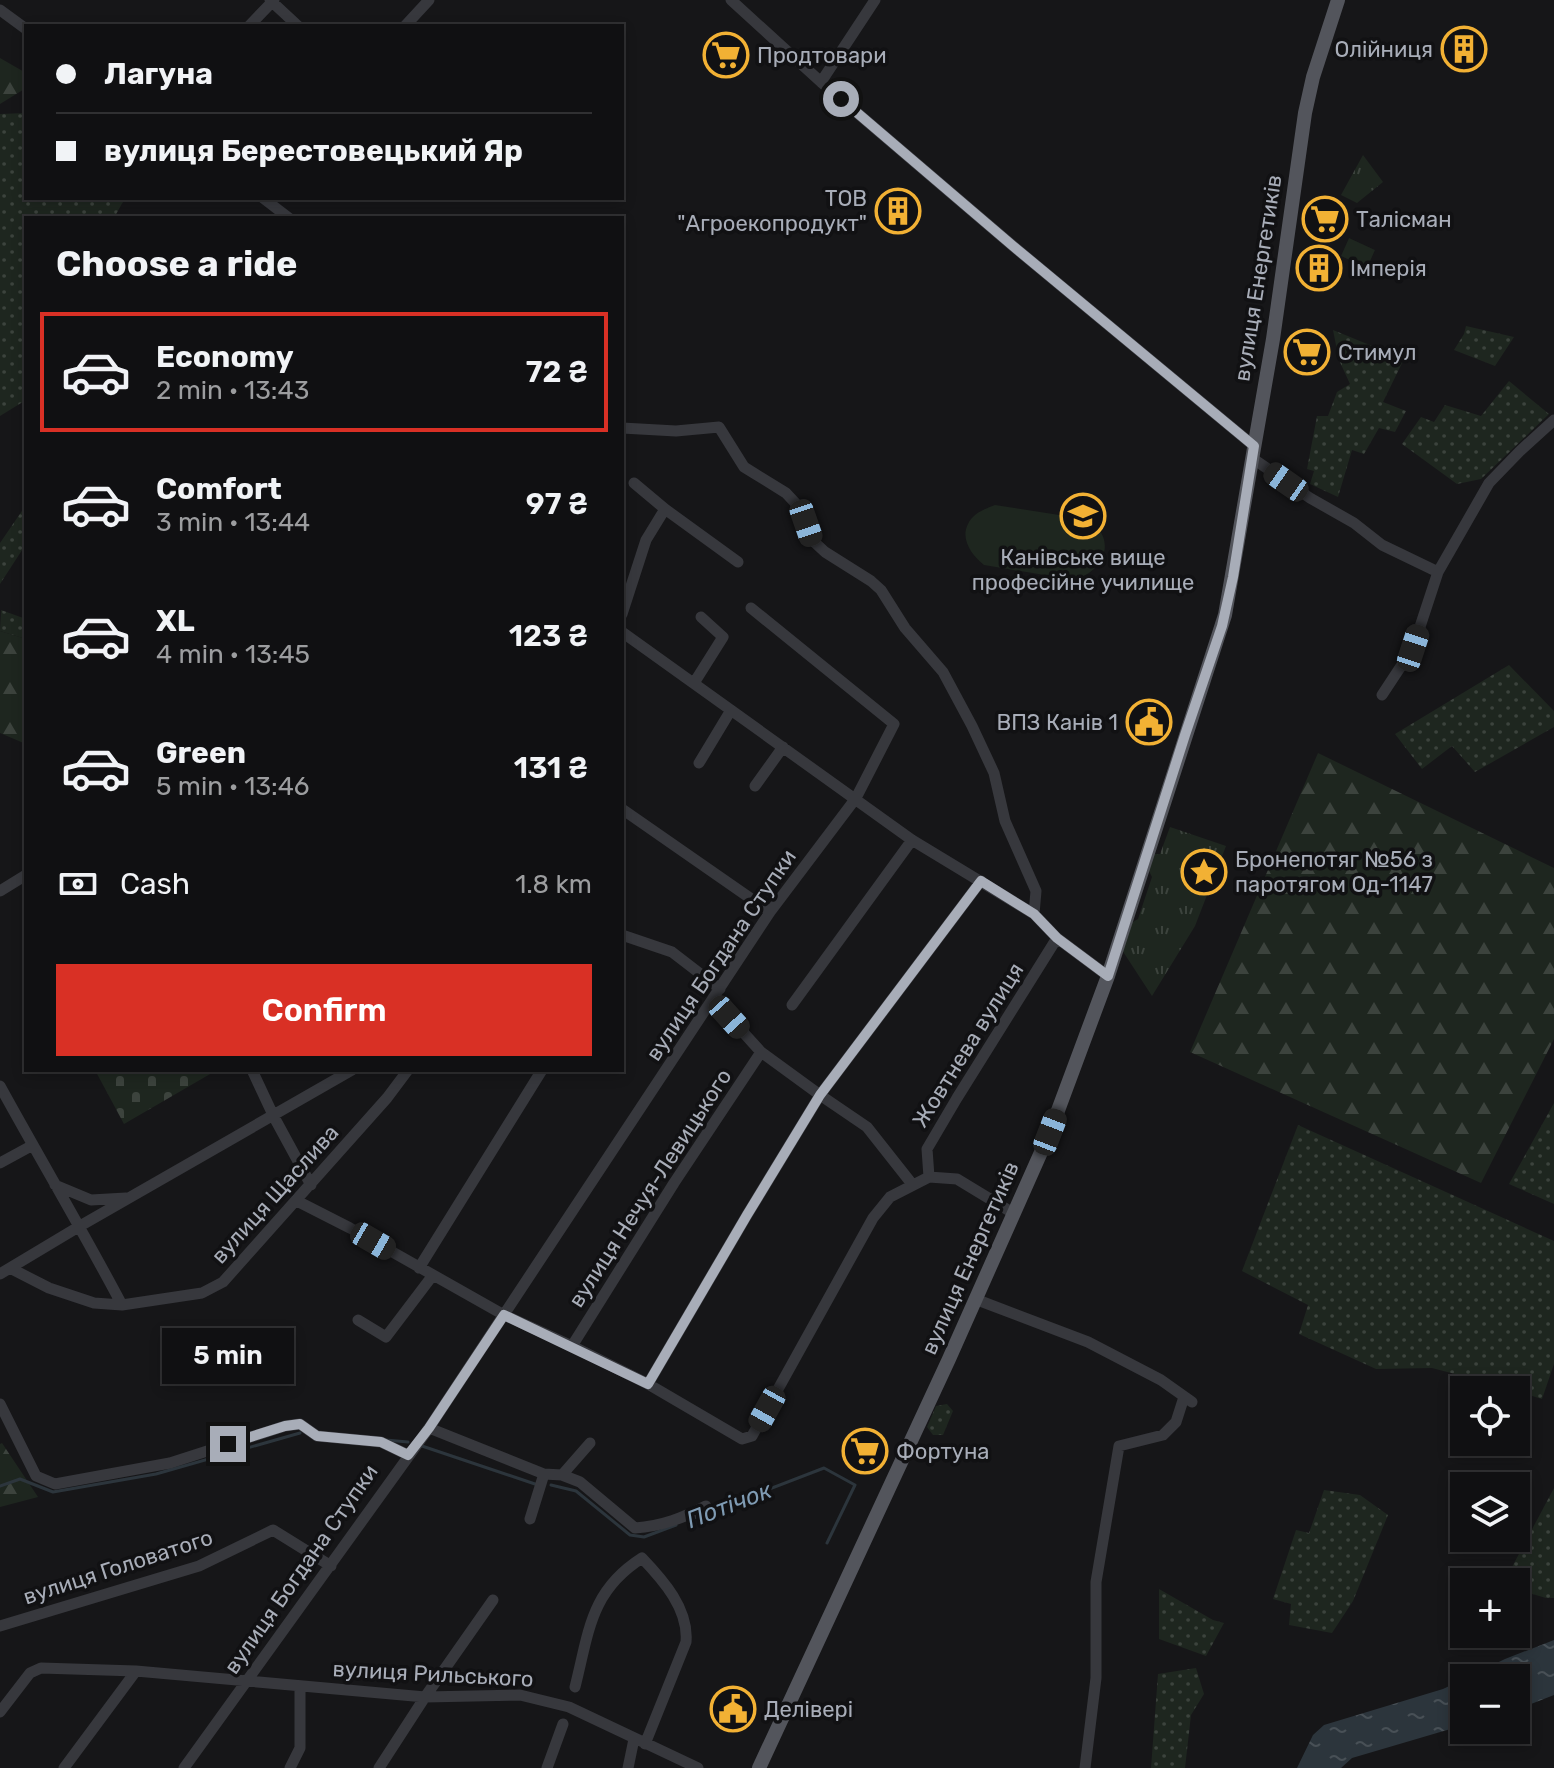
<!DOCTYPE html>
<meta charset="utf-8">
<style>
:root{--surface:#101012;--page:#1e1e20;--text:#f1f3f6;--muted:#9c9d9f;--line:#303032;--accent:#d93025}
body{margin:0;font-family:Rubik,sans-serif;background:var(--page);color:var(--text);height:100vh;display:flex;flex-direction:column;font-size:30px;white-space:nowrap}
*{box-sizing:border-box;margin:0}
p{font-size:26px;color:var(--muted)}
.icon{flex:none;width:44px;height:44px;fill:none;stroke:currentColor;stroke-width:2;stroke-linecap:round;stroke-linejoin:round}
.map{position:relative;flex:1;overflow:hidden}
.sheet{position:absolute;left:24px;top:216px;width:600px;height:856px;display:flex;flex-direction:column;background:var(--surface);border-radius:0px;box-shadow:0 4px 12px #0003,0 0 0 2px var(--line)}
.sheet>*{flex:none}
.top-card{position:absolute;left:24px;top:24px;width:600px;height:176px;border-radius:0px;box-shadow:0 4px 12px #0003,0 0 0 2px var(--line);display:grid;align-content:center;height:176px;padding:0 32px;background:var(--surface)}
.buttons{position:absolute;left:1450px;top:1376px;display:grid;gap:16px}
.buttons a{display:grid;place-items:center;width:80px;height:80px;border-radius:0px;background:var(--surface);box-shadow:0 4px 12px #0003,0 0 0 2px var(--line);font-size:40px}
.end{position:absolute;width:36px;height:36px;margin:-18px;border:10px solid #a8adb8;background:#111;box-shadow:0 0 0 4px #111}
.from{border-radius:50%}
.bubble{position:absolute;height:56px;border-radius:0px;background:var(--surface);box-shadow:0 4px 12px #0003,0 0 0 2px var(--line);font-size:26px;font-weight:600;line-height:56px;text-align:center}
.car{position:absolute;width:24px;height:48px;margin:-24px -12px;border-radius:10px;box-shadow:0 0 6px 2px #0007;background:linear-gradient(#222 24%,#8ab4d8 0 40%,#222 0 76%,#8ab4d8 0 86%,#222 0)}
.top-card b{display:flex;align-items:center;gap:28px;height:76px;font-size:30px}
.top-card b+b{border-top:2px solid var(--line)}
.top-card i{width:20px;height:20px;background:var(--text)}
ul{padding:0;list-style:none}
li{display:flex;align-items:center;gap:24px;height:120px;margin:0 16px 12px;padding:0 16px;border:4px solid transparent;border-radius:0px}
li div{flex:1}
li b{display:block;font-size:30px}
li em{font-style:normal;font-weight:600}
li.on{border-color:var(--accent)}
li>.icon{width:72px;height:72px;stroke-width:1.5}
h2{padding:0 32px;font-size:36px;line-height:96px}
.pay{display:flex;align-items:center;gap:20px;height:88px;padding:0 32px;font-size:30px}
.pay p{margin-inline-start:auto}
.button{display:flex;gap:16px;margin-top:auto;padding:16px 32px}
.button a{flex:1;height:92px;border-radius:0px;background:var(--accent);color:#fff;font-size:32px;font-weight:600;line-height:92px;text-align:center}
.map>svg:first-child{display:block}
</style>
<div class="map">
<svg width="1554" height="1768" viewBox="0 0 1554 1768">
<defs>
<pattern id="grass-dots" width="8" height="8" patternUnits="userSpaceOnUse" patternTransform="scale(2)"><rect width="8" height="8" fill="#1e261f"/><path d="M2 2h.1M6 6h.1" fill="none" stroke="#3c433d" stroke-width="1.8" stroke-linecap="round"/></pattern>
<pattern id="forest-firs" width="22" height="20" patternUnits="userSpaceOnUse" patternTransform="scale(2)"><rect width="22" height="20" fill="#1e261f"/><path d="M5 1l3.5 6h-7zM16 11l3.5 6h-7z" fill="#3c433d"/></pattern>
<pattern id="cemetery-stones" width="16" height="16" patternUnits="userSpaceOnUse" patternTransform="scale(2)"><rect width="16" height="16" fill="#1e261f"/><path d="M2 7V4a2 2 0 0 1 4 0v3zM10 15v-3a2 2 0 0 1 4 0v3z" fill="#3c433d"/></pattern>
<pattern id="park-tufts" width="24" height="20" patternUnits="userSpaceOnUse" patternTransform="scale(2)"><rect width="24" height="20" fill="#1e261f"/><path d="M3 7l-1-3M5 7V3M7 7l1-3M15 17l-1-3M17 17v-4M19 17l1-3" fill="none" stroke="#3c433d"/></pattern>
<pattern id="water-ripples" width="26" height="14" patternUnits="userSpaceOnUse" patternTransform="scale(2)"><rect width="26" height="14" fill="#2c353c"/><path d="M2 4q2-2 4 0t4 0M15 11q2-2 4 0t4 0" fill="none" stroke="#485056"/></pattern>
</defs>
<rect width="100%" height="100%" fill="#161618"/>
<!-- grass -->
<path fill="url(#grass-dots)" d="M26,113v85h99l-11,20h-88v182l-26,16v-302z
M1466,326l48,11 -19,29 -41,-16 10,-16z
M1333,330l71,29 -21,43 23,9 -11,21 -16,-4 -15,26 -12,-4 -14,47 -28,-13 4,-13 -7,-2 10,-53h11l9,-24 13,-8 -11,-24z
M1509,381l40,33 -68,65 -24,5 -55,-40 19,-27 13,5 11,-17 36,11z
M26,505v39l-26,40v-41z
M1,610l25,9v20l-26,-8z
M1509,665l45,46v16l-79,45 -23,-26 -30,23 -27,-35z
M1554,1103v101l-45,-20z
M1298,1125l256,116v123l-12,35 -26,-8v-1l-84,-22 -56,1 -77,-35 9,-29 -66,-34z
M947,1404l6,7 -10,24h-10l-6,-8 9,-21z
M1554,1488v110h-8l-30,-9v-7h-12z
M1324,1490l36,5 28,20 -35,86 -21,32 -43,-8 2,-21 -18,-5 23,-69 13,3z
M1159,1589l54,31 11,3 -18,33 -47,-17z
M1196,1668l8,26 -13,21 -6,53h-34l7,-94z"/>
<!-- forest -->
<path fill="url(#forest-firs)" d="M0,58l26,15v15l-26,16z
M0,631l26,8v105l-26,-11z
M1318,753l236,115v171l-73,144 -291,-131z
M2,1443l36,54 -38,10v-63z"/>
<!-- cemetery -->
<path fill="url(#cemetery-stones)" d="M95,1070h122l-93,54z"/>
<!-- park -->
<path fill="url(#park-tufts)" d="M1363,155l20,27 -26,21 -16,-8z
M1170,827l56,19 -31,80 -43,70 -30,-46 9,-27 7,-4 14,-42 -4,-8 6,-15h6z"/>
<!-- pitch -->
<path fill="#1e261f" d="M1349,238l26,12 -8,18 -26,-12z
M995,505l90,14c4,2 8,4 11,7 21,22 1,48 -22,54l-90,-15c-12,-9 -24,-26 -16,-41 5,-11 17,-15 27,-19z"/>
<!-- water -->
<path fill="url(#water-ripples)" d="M1554,1640v55l-38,15v-32h-50l39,-19z
M1464,1679v46l-112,33 -11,10h-44l16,-33 11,-10 119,-36z"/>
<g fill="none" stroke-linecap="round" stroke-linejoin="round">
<!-- stream -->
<path stroke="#2c353c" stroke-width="3" d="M386,1440l22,2
M422,1446l113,38
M551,1485l25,6 54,44 14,2 32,-12
M0,1486l20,-7 33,13 103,-18 144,-41
M691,1519l133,-51 31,17 -28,58"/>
<!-- minor -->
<path stroke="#37383d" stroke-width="11" d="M270,0l28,26
M731,0l90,82 192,164 241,200
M0,10l26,19
M249,26l25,-26
M405,26l24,-26
M821,82l54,-82
M263,198l26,20
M622,428l54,3 43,-4 25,40 42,26 14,15 11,31 14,13 46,29 10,9 24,38 38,44 29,54 22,47 11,48 31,70 -2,23
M1252,458l58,40 44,25 28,22 56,27
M634,483l31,26 73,53
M622,614l24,-74 19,-31
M622,632l290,208 122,74 23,24 51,38
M694,683l29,-46 -22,-20
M1382,695l31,-47 25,-76 51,-89 31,-32 34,-31
M699,763l32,-53
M755,786l28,-39
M622,809l148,103
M0,891l26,-16
M622,935l50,17 48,37
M713,999l48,53 59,43 47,32 45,57
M792,1005l120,-165
M252,1070l22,47 37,68
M0,1086c40,73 83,145 122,219
M0,1163l33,-18
M929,1177l-2,-28 30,-51 100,-160
M55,1185l36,15 35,-2
M297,1201l53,27 154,87 68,31 76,38 94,55 10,-3 121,-218 17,-21 39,-20 28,2 56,34
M10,1268l39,20 45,15 28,2 80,-12 21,-11 164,-184 21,-28
M419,1268l123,-198
M0,1274l80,-48 272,-156
M975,1299l113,43 73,38 31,22
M358,1320l28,17 47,-62
M572,1346l102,-163 87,-131
M648,1384l99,-169 73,-120 161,-214
M0,1404l36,72 19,8 115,-21 115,-37 15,-2 17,12 64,6 27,13
M429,1428l115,46 18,1 18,7 55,46c27,-2 48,-10 71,-22
M562,1475l28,-32
M530,1519l14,-45
M0,1626l199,-60 74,-36 58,36
M575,1687c14,-55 15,-96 67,-129 21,22 47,51 44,84l-41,102
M0,1712l30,-39 11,-5 95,3 289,26 95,-2 49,12 129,61
M64,1768l72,-97
M184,1768l245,-340 341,-516 86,-114 38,-74 -143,-116
M290,1768l10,-20v-62
M379,1768l46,-71 68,-97
M547,1768l16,-44
M628,1768l6,-29
M1085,1768l11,-90v-96l23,-136 44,-11 13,-13 8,-25"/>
<!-- major -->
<path stroke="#53555c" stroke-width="14" d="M759,1768l190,-409 101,-227 58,-156 117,-361 48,-276 32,-226 8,-36 25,-77"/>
</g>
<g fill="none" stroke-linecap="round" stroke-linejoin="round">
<!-- route -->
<path stroke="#a8adb8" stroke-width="10" d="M228,1444l57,-18 15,-2 17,12 64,6 27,13 21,-27 75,-113 144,69 99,-169 73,-120 161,-214 53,33 23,24 51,38 77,-241 37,-109 11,-49 21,-131 -241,-200 -172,-147"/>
</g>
<!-- icons -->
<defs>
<g id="building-ring" transform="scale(2.3)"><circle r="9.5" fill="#111113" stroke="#f2b134" stroke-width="1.5"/><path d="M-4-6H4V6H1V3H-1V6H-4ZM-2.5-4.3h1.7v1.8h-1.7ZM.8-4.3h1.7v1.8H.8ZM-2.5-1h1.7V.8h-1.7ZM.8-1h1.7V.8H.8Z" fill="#f2b134"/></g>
<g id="supermarket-ring" transform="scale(2.3)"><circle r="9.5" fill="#111113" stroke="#f2b134" stroke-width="1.5"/><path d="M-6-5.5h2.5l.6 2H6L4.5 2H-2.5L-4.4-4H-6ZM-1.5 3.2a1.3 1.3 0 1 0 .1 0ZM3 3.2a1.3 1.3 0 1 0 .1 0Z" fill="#f2b134"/></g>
<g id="university-ring" transform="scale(2.3)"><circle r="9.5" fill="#111113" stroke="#f2b134" stroke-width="1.5"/><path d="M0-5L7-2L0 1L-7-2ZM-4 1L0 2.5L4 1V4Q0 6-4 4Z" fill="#f2b134"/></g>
<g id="civic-ring" transform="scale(2.3)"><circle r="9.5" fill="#111113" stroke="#f2b134" stroke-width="1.5"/><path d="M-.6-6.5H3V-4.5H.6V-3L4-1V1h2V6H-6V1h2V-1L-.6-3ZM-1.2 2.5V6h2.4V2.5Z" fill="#f2b134"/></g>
<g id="sight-ring" transform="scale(2.3)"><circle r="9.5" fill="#111113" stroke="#f2b134" stroke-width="1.5"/><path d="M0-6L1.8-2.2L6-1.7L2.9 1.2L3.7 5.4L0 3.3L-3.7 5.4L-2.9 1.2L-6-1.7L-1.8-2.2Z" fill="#f2b134"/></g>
</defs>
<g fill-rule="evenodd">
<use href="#building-ring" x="1464" y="49"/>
<use href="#supermarket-ring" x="726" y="55"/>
<use href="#building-ring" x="898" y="211"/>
<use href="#supermarket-ring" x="1325" y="219"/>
<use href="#building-ring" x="1319" y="268"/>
<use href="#supermarket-ring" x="1307" y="352"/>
<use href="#university-ring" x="1083" y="516"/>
<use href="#civic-ring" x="1149" y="722"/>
<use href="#sight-ring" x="1204" y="872"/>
<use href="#supermarket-ring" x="865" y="1451"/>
<use href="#civic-ring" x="733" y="1709"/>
</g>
<g text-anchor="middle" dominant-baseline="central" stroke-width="7" stroke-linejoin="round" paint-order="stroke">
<!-- poi labels -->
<g font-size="22" fill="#a8adb8" stroke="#111113" text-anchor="start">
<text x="1433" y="49" text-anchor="end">Олійниця</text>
<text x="757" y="55">Продтовари</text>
<text x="867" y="198" text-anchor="end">ТОВ<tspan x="867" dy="25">"Агроекопродукт"</tspan></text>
<text x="1356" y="219">Талісман</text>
<text x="1350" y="268">Імперія</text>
<text x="1338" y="352">Стимул</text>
<text x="1083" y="557" text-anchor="middle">Канівське вище<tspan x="1083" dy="25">професійне училище</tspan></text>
<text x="1118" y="722" text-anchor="end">ВПЗ Канів 1</text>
<text x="1235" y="859">Бронепотяг №56 з<tspan x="1235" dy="25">паротягом Од-1147</tspan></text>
<text x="896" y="1451">Фортуна</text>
<text x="764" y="1709">Делівері</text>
</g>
<!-- street labels -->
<g font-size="22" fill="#a8adb8" stroke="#111113">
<text transform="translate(1258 278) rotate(-81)">вулиця Енергетиків</text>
<text transform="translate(721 955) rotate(-56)">вулиця Богдана Ступки</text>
<text transform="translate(968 1045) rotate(-58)">Жовтнева вулиця</text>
<text transform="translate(650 1188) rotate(-57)">вулиця Нечуя-Левицького</text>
<text transform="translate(275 1194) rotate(-48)">вулиця Щаслива</text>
<text transform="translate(970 1258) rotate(-66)">вулиця Енергетиків</text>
<text transform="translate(118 1567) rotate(-18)">вулиця Головатого</text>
<text transform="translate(301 1569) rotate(-55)">вулиця Богдана Ступки</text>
<text transform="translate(433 1674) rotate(3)">вулиця Рильського</text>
</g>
<!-- water labels -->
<g font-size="24" font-style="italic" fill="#7f9bb3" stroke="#111113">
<text transform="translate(729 1505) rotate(-21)">Потічок</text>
</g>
</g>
</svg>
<div class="buttons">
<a><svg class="icon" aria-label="locate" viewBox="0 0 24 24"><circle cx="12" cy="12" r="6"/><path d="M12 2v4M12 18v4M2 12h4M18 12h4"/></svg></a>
<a><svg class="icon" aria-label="layers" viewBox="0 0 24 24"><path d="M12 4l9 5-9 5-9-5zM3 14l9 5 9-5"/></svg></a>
<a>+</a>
<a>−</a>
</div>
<i class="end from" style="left:841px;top:99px"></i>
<i class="end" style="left:228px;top:1444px"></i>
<div class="bubble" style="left:162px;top:1328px;width:132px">5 min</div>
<i class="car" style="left:1286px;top:482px;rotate:305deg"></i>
<i class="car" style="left:806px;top:523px;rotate:161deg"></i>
<i class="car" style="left:1413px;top:648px;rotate:18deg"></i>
<i class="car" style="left:729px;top:1017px;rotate:138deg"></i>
<i class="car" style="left:1050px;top:1132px;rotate:21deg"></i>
<i class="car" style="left:373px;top:1241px;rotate:120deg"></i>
<i class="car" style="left:767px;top:1409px;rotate:209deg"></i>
<div class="top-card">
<b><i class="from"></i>Лагуна</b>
<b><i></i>вулиця Берестовецький Яр</b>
</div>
<section class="sheet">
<h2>Choose a ride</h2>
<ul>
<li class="on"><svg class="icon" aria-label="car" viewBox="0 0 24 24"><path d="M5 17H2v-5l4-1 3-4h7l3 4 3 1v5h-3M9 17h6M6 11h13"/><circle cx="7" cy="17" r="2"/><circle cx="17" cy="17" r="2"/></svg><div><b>Economy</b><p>2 min · 13:43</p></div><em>72 ₴</em></li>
<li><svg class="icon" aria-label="car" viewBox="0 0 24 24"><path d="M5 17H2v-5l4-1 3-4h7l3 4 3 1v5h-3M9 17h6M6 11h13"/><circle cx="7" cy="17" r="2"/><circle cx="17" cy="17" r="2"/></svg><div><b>Comfort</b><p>3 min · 13:44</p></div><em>97 ₴</em></li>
<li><svg class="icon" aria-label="car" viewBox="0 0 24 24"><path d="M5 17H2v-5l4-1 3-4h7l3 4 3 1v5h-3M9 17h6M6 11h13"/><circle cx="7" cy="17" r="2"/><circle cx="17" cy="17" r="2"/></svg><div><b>XL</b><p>4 min · 13:45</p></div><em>123 ₴</em></li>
<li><svg class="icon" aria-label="car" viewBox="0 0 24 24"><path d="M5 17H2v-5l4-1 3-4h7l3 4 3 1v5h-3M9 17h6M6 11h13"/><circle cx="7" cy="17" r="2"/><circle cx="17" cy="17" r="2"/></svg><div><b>Green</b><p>5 min · 13:46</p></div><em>131 ₴</em></li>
</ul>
<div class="pay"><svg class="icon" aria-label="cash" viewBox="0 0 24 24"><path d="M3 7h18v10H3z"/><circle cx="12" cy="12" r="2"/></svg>Cash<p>1.8 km</p></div>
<div class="button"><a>Confirm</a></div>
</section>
</div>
